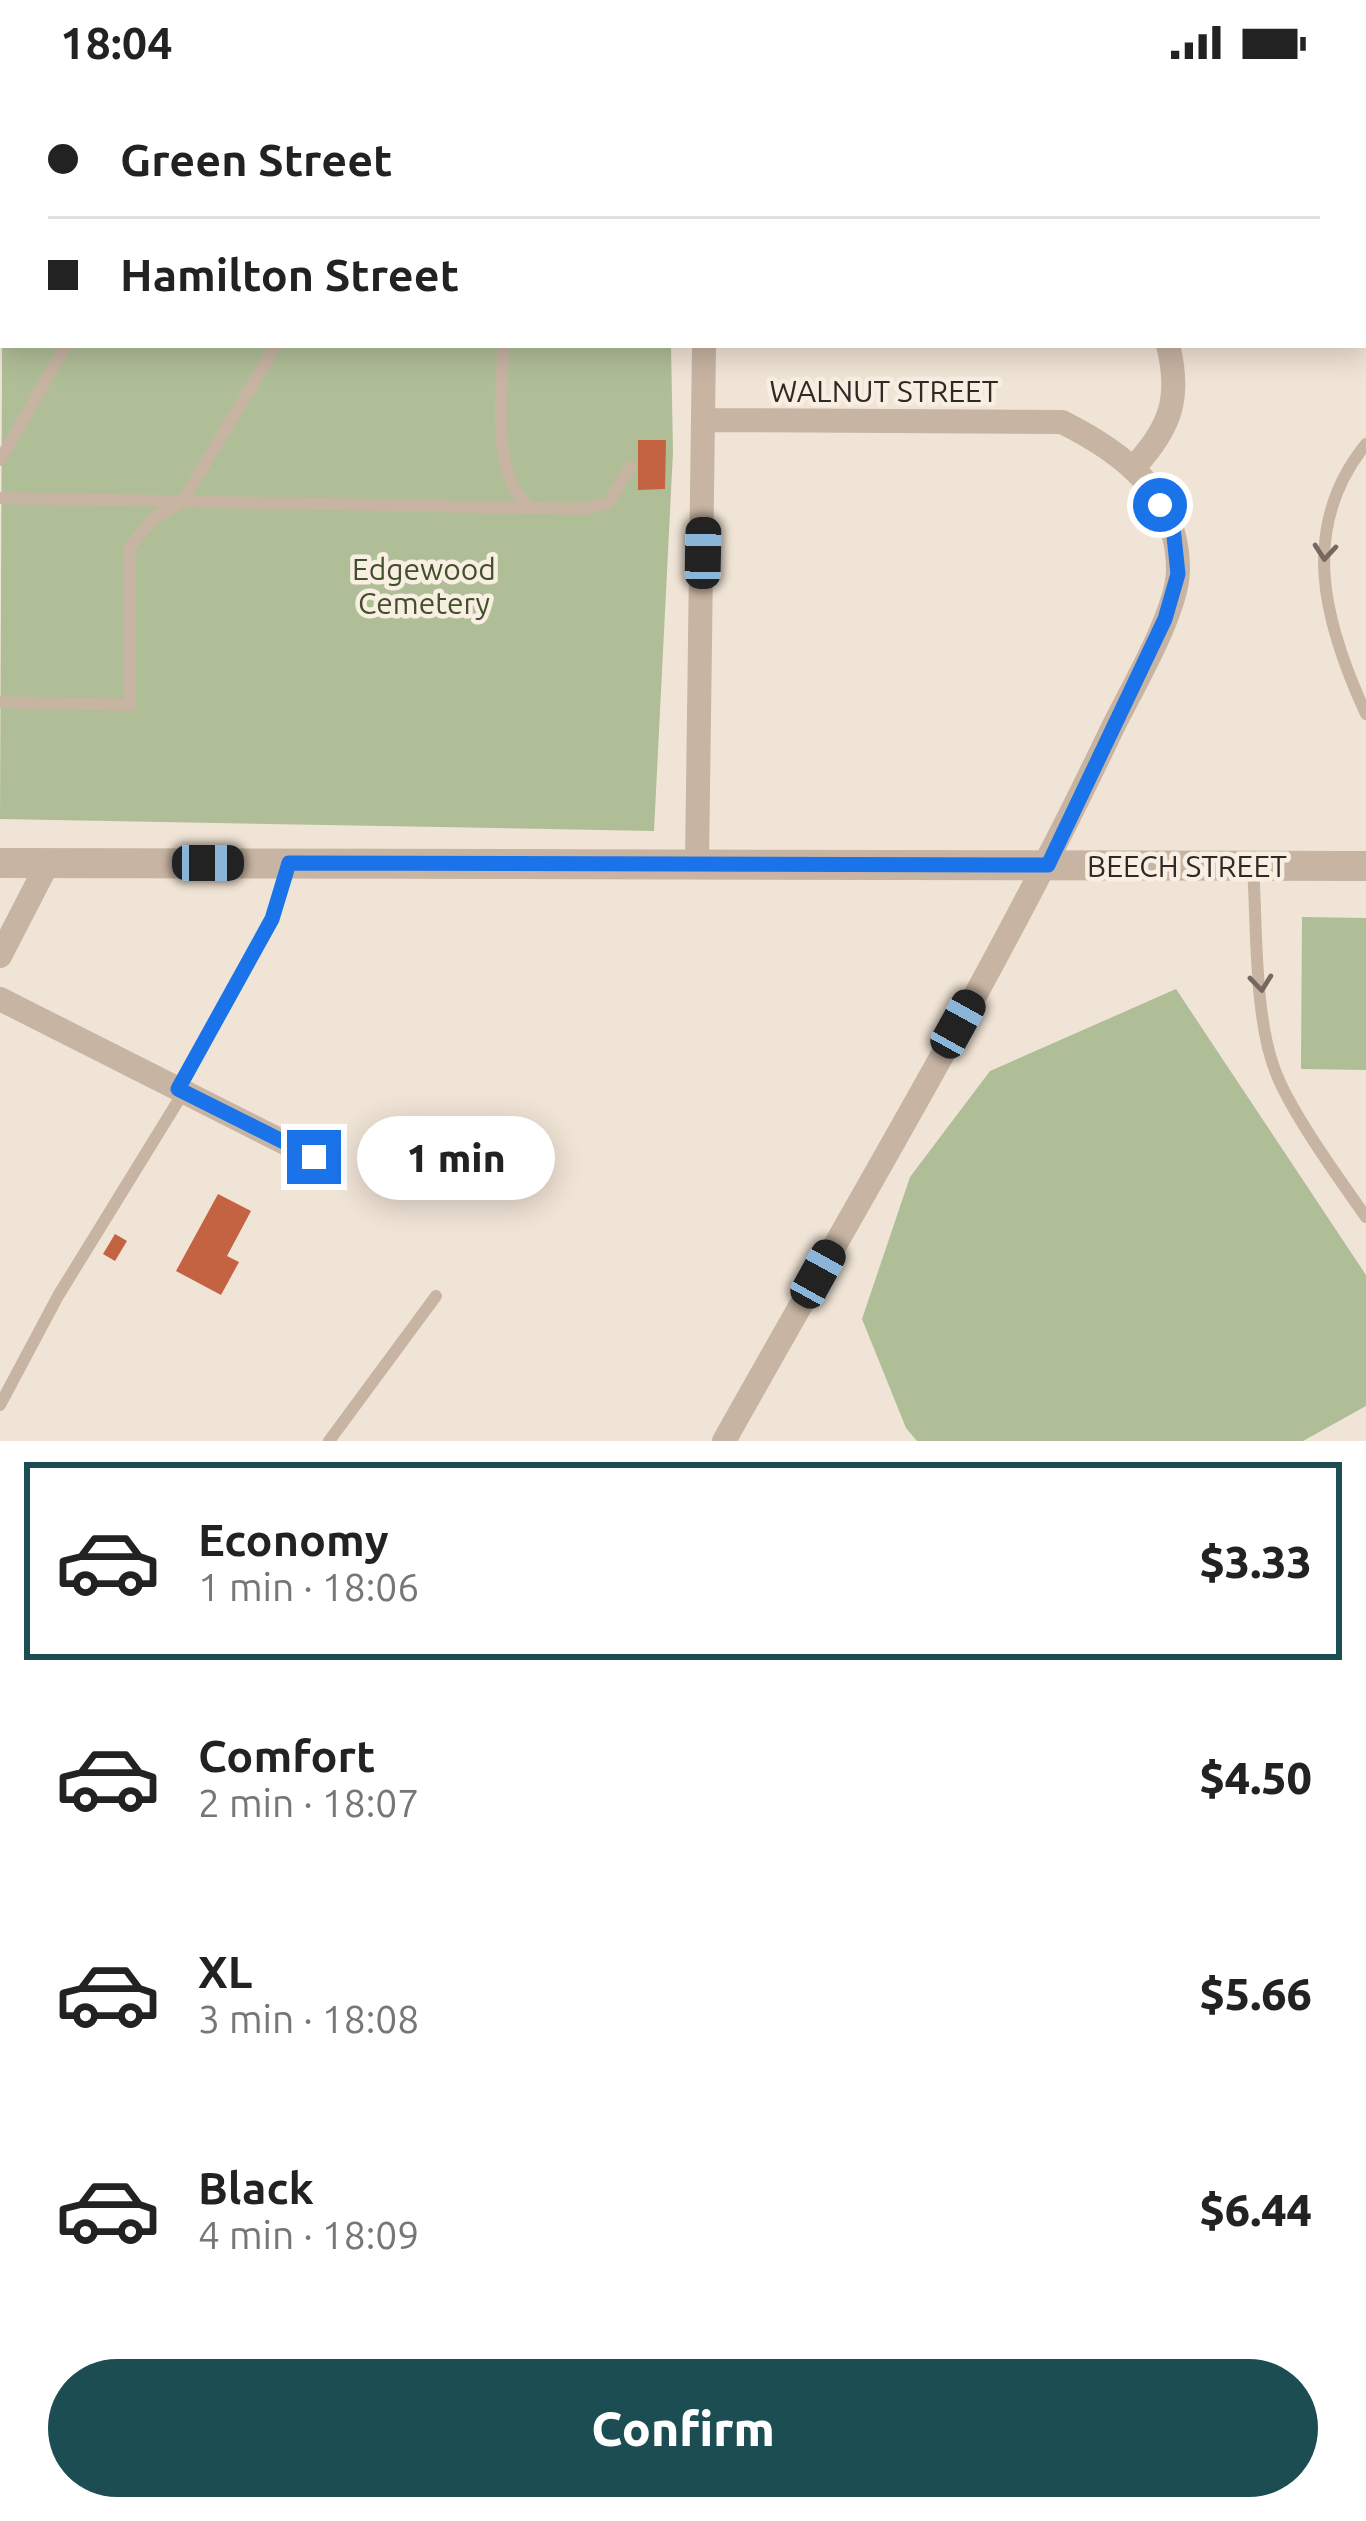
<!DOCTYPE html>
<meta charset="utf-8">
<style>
:root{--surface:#fff;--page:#f2f2f2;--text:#222;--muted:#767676;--line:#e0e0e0;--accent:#1c4d52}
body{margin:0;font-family:Ubuntu,sans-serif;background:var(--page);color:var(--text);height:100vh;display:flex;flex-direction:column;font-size:45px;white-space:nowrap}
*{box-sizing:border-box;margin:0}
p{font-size:39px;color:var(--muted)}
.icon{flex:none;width:66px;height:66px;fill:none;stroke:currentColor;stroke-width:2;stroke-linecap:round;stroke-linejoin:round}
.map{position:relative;height:1357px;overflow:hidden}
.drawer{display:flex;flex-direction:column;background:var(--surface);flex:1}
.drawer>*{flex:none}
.banner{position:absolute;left:0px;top:0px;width:1368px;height:264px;box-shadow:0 6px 30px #0003;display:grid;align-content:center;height:264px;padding:0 48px;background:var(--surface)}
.end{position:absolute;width:54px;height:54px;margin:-27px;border:15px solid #1a73e8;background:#fff;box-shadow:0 0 0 6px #fff}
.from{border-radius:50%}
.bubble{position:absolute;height:84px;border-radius:42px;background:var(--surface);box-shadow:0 6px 30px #0003;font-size:39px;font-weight:800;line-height:84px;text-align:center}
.car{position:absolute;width:36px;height:72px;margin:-36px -18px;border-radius:15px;box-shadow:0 0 9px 3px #0007;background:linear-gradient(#222 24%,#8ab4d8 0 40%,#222 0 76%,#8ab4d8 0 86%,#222 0)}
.banner b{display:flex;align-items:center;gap:42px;height:114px;font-size:45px}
.banner b+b{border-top:3px solid var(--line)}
.banner i{width:30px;height:30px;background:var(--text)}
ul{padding:21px 0 0;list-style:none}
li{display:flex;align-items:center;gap:36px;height:198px;margin:0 24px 18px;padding:0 24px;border:6px solid transparent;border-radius:0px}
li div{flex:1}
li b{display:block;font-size:45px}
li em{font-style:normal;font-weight:800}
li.on{border-color:var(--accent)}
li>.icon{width:108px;height:108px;stroke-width:1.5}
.action{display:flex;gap:24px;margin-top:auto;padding:24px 48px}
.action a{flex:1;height:138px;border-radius:72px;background:var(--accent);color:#fff;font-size:48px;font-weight:800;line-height:138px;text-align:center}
.status{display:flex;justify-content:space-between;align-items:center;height:84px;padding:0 60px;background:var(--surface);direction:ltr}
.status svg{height:33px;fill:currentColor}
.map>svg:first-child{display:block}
</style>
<div class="status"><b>18:04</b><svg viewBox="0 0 49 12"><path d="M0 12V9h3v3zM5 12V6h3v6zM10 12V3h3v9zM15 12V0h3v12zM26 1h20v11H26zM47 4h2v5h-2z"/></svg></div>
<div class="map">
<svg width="1366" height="1357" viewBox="0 0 1366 1357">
<rect width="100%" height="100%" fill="#f0e4d6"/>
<!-- green -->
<path fill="#b0be97" d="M33,0h634v3h-635z
M3,54v207h668l2,107 -19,379 -654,-12z
M1302,833l64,1v152l-65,-1z
M1176,905l190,286v131l-63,35h-386l-11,-13 -44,-109 48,-142 80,-106z"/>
<!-- building -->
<path fill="#c36341" d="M638,356h28l-1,49 -27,1z
M218,1110l33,17 -24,45 12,6 -18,33 -45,-24z
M115,1150l12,7 -12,20 -12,-7z"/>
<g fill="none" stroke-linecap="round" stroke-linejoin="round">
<!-- service -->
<path stroke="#c7b4a3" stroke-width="12" d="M213,3l2,-3
M430,3l2,-3
M503,3v-3
M503,261c0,49 -14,125 26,162
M1366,360c-69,85 -41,181 0,270
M0,376l66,-115
M0,414l583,11 25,-6 22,-36
M0,618l130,3v-158l23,-28 29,-17 94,-157
M1253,783c4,59 1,152 23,206 16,41 64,107 90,144
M178,1005l93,-170 18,-55
M0,1321l58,-109 125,-203
M329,1357l107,-145"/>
<!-- minor -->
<path stroke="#c7b4a3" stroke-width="24" d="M699,0v3
M1163,3l1,-3
M705,336l357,2c62,31 116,72 116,148 0,41 -47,120 -66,159 -116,244 -256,476 -388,712
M1135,382c36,-39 46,-69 33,-121
M697,779l7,-518
M0,872l48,-93
M0,915l313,158"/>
<!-- tertiary -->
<path stroke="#c7b4a3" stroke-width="30" d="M0,779l1366,3"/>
</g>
<!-- one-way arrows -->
<defs><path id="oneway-chevron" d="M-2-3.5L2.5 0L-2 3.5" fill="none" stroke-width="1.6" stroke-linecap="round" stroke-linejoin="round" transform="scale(3)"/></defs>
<g stroke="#75685e">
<use href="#oneway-chevron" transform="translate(1325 468) rotate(95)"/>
<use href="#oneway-chevron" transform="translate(1261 899) rotate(84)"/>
</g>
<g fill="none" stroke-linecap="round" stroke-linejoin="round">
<!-- route -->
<path stroke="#1a73e8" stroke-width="15" d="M314,1073l-136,-68 94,-170 17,-56 759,2 117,-246 13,-45 -5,-47 -13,-22"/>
</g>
<g text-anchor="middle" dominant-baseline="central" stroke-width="9" stroke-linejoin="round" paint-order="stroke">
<!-- street labels -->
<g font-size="30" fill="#322925" stroke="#f8eee2">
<text x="884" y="307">WALNUT STREET</text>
<text x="1187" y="782">BEECH STREET</text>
</g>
<!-- park labels -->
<g font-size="30" fill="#41502a" stroke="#f8eee2">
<text x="424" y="485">Edgewood<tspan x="424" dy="34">Cemetery</tspan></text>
</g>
</g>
</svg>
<i class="end from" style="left:1160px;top:421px"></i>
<i class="end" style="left:314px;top:1073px"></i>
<div class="bubble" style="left:357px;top:1032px;width:198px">1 min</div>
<i class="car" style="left:703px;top:469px;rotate:1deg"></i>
<i class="car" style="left:208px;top:779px;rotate:90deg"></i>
<i class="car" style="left:958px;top:940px;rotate:29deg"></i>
<i class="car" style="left:818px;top:1190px;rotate:29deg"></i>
<div class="banner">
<b><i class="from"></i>Green Street</b>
<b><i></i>Hamilton Street</b>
</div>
</div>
<section class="drawer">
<ul>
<li class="on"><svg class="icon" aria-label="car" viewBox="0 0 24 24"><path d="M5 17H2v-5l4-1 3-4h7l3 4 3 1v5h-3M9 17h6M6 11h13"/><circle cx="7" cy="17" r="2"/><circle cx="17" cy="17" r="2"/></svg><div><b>Economy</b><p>1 min · 18:06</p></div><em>$3.33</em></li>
<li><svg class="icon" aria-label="car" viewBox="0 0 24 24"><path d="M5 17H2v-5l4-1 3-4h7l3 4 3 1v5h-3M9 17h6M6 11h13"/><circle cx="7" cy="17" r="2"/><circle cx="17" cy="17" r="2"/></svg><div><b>Comfort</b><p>2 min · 18:07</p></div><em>$4.50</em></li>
<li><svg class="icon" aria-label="car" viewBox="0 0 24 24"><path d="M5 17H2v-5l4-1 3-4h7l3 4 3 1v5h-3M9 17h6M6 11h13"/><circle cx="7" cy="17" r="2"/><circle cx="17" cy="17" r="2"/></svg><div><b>XL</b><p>3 min · 18:08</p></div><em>$5.66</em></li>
<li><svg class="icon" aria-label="car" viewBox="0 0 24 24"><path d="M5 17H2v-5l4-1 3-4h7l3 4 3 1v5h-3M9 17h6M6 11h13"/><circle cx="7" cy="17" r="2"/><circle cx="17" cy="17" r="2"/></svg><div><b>Black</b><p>4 min · 18:09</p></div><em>$6.44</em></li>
</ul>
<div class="action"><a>Confirm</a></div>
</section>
